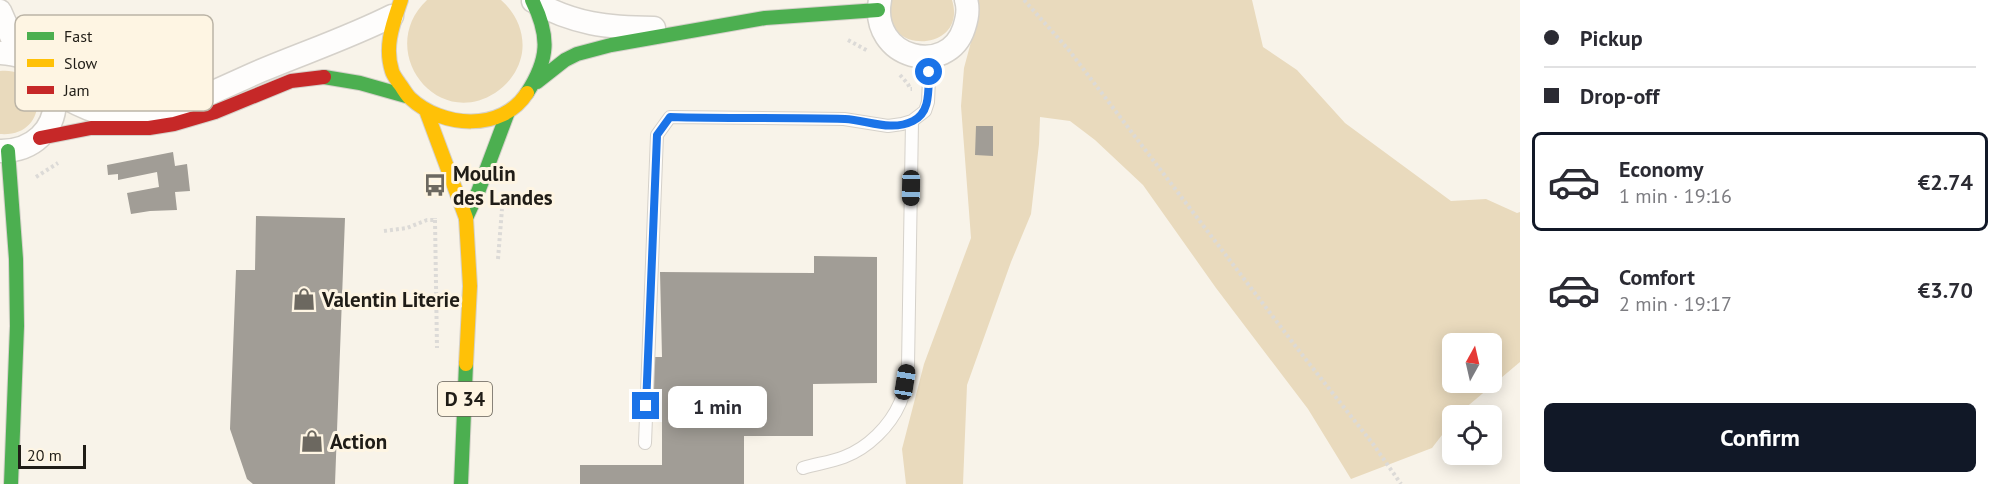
<!DOCTYPE html>
<meta charset="utf-8">
<style>
:root{--surface:#fff;--page:#f2f2f3;--text:#2b2b33;--muted:#7c7c81;--line:#e1e1e2;--accent:#111827}
body{margin:0;font-family:"PT Sans",sans-serif;background:var(--page);color:var(--text);height:100vh;display:flex;flex-direction:column;font-size:22px;white-space:nowrap}
*{box-sizing:border-box;margin:0}
p{font-size:20px;color:var(--muted)}
.icon{flex:none;width:33px;height:33px;fill:none;stroke:currentColor;stroke-width:2;stroke-linecap:round;stroke-linejoin:round}
.map{position:relative;flex:1;overflow:hidden}
.drawer{display:flex;flex-direction:column;background:var(--surface);width:480px}
.drawer>*{flex:none}
.banner{display:grid;align-content:center;height:132px;padding:0 24px;background:var(--surface)}
.needle{width:39px;rotate:8deg}
.tools{position:absolute;left:1442px;top:333px;display:grid;gap:12px}
.tools a{display:grid;place-items:center;width:60px;height:60px;border-radius:9px;background:var(--surface);box-shadow:0 3px 15px #0003;font-size:30px}
.scale{position:absolute;left:18px;bottom:15px;width:68px;box-sizing:border-box;padding-left:6px;border:3px solid #201d17;border-top:0;font-size:16px;line-height:21px;white-space:nowrap;color:#201d17;-webkit-text-stroke:4px #fef5e3;paint-order:stroke}
.end{position:absolute;width:27px;height:27px;margin:-14px;border:8px solid #1a73e8;background:#fff;box-shadow:0 0 0 3px #fff}
.from{border-radius:50%}
.bubble{position:absolute;height:42px;border-radius:9px;background:var(--surface);box-shadow:0 3px 15px #0003;font-size:20px;font-weight:600;line-height:42px;text-align:center}
.car{position:absolute;width:18px;height:36px;margin:-18px -9px;border-radius:8px;box-shadow:0 0 4px 2px #0007;background:linear-gradient(#222 24%,#8ab4d8 0 40%,#222 0 76%,#8ab4d8 0 86%,#222 0)}
.banner b{display:flex;align-items:center;gap:21px;height:57px;font-size:22px}
.banner b+b{border-top:2px solid var(--line)}
.banner i{width:15px;height:15px;background:var(--text)}
ul{padding:0;list-style:none}
li{display:flex;align-items:center;gap:18px;height:99px;margin:0 12px 9px;padding:0 12px;border:3px solid transparent;border-radius:9px}
li div{flex:1}
li b{display:block;font-size:22px}
li em{font-style:normal;font-weight:600}
li.current{border-color:var(--accent)}
li>.icon{width:54px;height:54px;stroke-width:1.5}
.button{display:flex;gap:12px;margin-top:auto;padding:12px 24px}
.button a{flex:1;height:69px;border-radius:9px;background:var(--accent);color:#fff;font-size:24px;font-weight:600;line-height:69px;text-align:center}
main{display:flex;flex:1;min-height:0}
.map>svg:first-child{display:block}
</style>
<main>
<div class="map">
<svg width="1520" height="484" viewBox="0 0 1520 484">
<rect width="100%" height="100%" fill="#f8f3e9"/>
<!-- green -->
<path fill="#e9dabd" fill-rule="evenodd" d="M427,0h74c15,13 24,33 21,53 -3,17 -13,31 -27,40 -60,38 -120,-44 -68,-93z
M892,0h60c17,54 -77,56 -60,0z
M974,0h278l11,47 34,23 48,53 106,78 35,-2 31,14 3,-1v150l-63,53 -5,1v6l-20,26 -81,31 -43,-70 -92,-121 -73,-103 -48,-45 -25,-19 -30,-4 -1,27 -8,70 -20,48 -44,123 -4,99h-57l-4,-35 22,-85 47,-126 -10,-132 3,-38 11,-41zM1452,344h39v38h-39z
M0,71c49,-5 51,67 0,63z"/>
<!-- building -->
<path fill="#a19d96" d="M976,126h17v30l-18,-1z
M173,152l2,14 12,-2 3,27 -15,1 2,18 -27,1 -19,3 -4,-21 32,-6 -2,-15 -39,8v-6l-10,1 -1,-10z
M256,216l89,2 -10,266h-82l-6,-5 -17,-50 6,-159h19z
M814,256l63,1v126l-64,1v52h-69v48h-164v-19h82v-63l-11,-1v-44h11l-2,-85 154,1z"/>
<g fill="none" stroke-linecap="round" stroke-linejoin="round">
<!-- lane casing -->
<g stroke="#d5d1ca" stroke-width="14">
<path id="lane" d="M645,443l12,-308 13,-18 174,2 44,7 14,-2 10,-3 13,-10 3,-9 2,-46
M803,468c13,-4 28,-6 41,-11 24,-9 46,-31 56,-54 5,-11 6,-25 8,-37l4,-245"/>
</g>
<!-- street casing -->
<g stroke="#d5d1ca" stroke-width="25">
<path id="street" d="M880,0c-11,59 68,78 84,28 3,-9 5,-19 2,-28
M533,1c40,23 75,27 121,27
M0,11l19,43
M0,53c76,3 70,99 0,98
M54,91c28,17 61,32 95,26 11,-2 23,-7 34,-12 25,-10 50,-22 75,-33 45,-19 90,-34 134,-56"/>
</g>
<!-- fast casing -->
<g stroke="#d5d1ca" stroke-width="16">
<path id="fast" d="M324,77l36,6 46,13
M537,82l28,-22 12,-6 34,-9 154,-27 113,-8
M527,93c22,-34 23,-57 5,-93
M8,151l8,108 1,67 -6,158
M466,218l12,-26 30,-80
M461,484l5,-120"/>
</g>
<!-- slow casing -->
<g stroke="#d5d1ca" stroke-width="16">
<path id="slow" d="M401,0c-8,24 -17,46 -9,71 1,4 5,9 7,12 4,5 7,11 11,15 32,30 92,34 117,-5
M427,113l39,105 4,68 -4,78"/>
</g>
<!-- jam casing -->
<g stroke="#d5d1ca" stroke-width="16">
<path id="jam" d="M40,138l51,-10h58l25,-4 41,-12 76,-31 33,-4"/>
</g>
<!-- path -->
<path stroke="#dcdad7" stroke-width="4" stroke-dasharray="3 3" stroke-linecap="butt" d="M1024,0l44,49 232,303 73,92 28,40
M30,25c24,9 50,30 53,57
M848,40l20,11
M900,75l8,9 2,5h2
M36,177l22,-14
M435,220l2,128
M384,231l23,-3 20,-8h8v-2
M498,259l4,-50"/>
<!-- lane -->
<use href="#lane" stroke="#fefdfc" stroke-width="12"/>
<!-- street -->
<use href="#street" stroke="#fefdfc" stroke-width="22"/>
<!-- fast -->
<use href="#fast" stroke="#4caf50" stroke-width="14"/>
<!-- slow -->
<use href="#slow" stroke="#ffc107" stroke-width="14"/>
<!-- jam -->
<use href="#jam" stroke="#c62828" stroke-width="14"/>
</g>
<g fill="none" stroke-linecap="round" stroke-linejoin="round">
<!-- route -->
<path stroke="#1a73e8" stroke-width="8" d="M646,406l11,-271 13,-18c59,2 117,0 175,2 22,1 46,13 68,2 18,-9 15,-31 16,-49"/>
</g>
<!-- icons -->
<defs>
<g id="bus-bare" transform="scale(1.8)"><path d="M-5-6H5V4H4V6H2V4H-2V6H-4V4H-5ZM-3.5-4V0h7V-4ZM-3.5 1.2v1.5H-2V1.2ZM2 1.2v1.5H3.5V1.2Z" fill="#6c6860" stroke="#fef5e3" stroke-width="2.5" paint-order="stroke"/></g>
<g id="shop-bare" transform="scale(1.8)"><path d="M-5-2.5h2.3a2.7 3.5 0 0 1 5.4 0H5L5.5 6h-11ZM-1.5-2.5h3a1.5 2.3 0 0 0-3 0Z" fill="#6c6860" stroke="#fef5e3" stroke-width="2.5" paint-order="stroke"/></g>
</defs>
<g fill-rule="evenodd">
<use href="#bus-bare" x="435" y="185"/>
<use href="#shop-bare" x="304" y="299"/>
<use href="#shop-bare" x="312" y="441"/>
</g>
<g text-anchor="middle" dominant-baseline="central" stroke-width="6" stroke-linejoin="round" paint-order="stroke">
<!-- shield labels -->
<rect fill="#fef5e3" stroke="#635e54" stroke-width="1.5" x="438" y="382" width="54" height="34" rx="4.5"/>
<g font-size="20" font-weight="bold" fill="#201d17">
<text x="465" y="399">D 34</text>
</g>
<!-- poi labels -->
<g font-size="21" font-weight="bold" fill="#201d17" stroke="#fef5e3" text-anchor="start">
<text x="453" y="173">Moulin<tspan x="453" dy="24">des Landes</tspan></text>
<text x="322" y="299">Valentin Literie</text>
<text x="330" y="441">Action</text>
</g>
</g>
<!-- legend -->
<rect x="15" y="15" width="198" height="96" rx="9" fill="#fef5e3" stroke="#bbb4a6" stroke-width="1.5"/>
<rect x="27" y="32" width="27" height="8" fill="#4caf50"/>
<rect x="27" y="59" width="27" height="8" fill="#ffc107"/>
<rect x="27" y="86" width="27" height="8" fill="#c62828"/>
<g font-size="16" fill="#201d17">
<text x="64" y="42">Fast</text>
<text x="64" y="69">Slow</text>
<text x="64" y="96">Jam</text>
</g>
</svg>
<div class="tools">
<a><svg class="needle" viewBox="-14 -14 28 28"><path d="M0-13l5 13h-10z" fill="#e53935"/><path d="M0 13l5-13h-10z" fill="#7c7c81"/></svg></a>
<a><svg class="icon" aria-label="locate" viewBox="0 0 24 24"><circle cx="12" cy="12" r="6"/><path d="M12 2v4M12 18v4M2 12h4M18 12h4"/></svg></a>
</div>
<div class="scale">20 m</div>
<i class="end from" style="left:929px;top:72px"></i>
<i class="end" style="left:646px;top:406px"></i>
<div class="bubble" style="left:668px;top:386px;width:99px">1 min</div>
<i class="car" style="left:911px;top:188px;rotate:181deg"></i>
<i class="car" style="left:905px;top:382px;rotate:9deg"></i>
</div>
<section class="drawer">
<div class="banner">
<b><i class="from"></i>Pickup</b>
<b><i></i>Drop-off</b>
</div>
<ul>
<li class="current"><svg class="icon" aria-label="car" viewBox="0 0 24 24"><path d="M5 17H2v-5l4-1 3-4h7l3 4 3 1v5h-3M9 17h6M6 11h13"/><circle cx="7" cy="17" r="2"/><circle cx="17" cy="17" r="2"/></svg><div><b>Economy</b><p>1 min · 19:16</p></div><em>€2.74</em></li>
<li><svg class="icon" aria-label="car" viewBox="0 0 24 24"><path d="M5 17H2v-5l4-1 3-4h7l3 4 3 1v5h-3M9 17h6M6 11h13"/><circle cx="7" cy="17" r="2"/><circle cx="17" cy="17" r="2"/></svg><div><b>Comfort</b><p>2 min · 19:17</p></div><em>€3.70</em></li>
</ul>
<div class="button"><a>Confirm</a></div>
</section>
</main>
